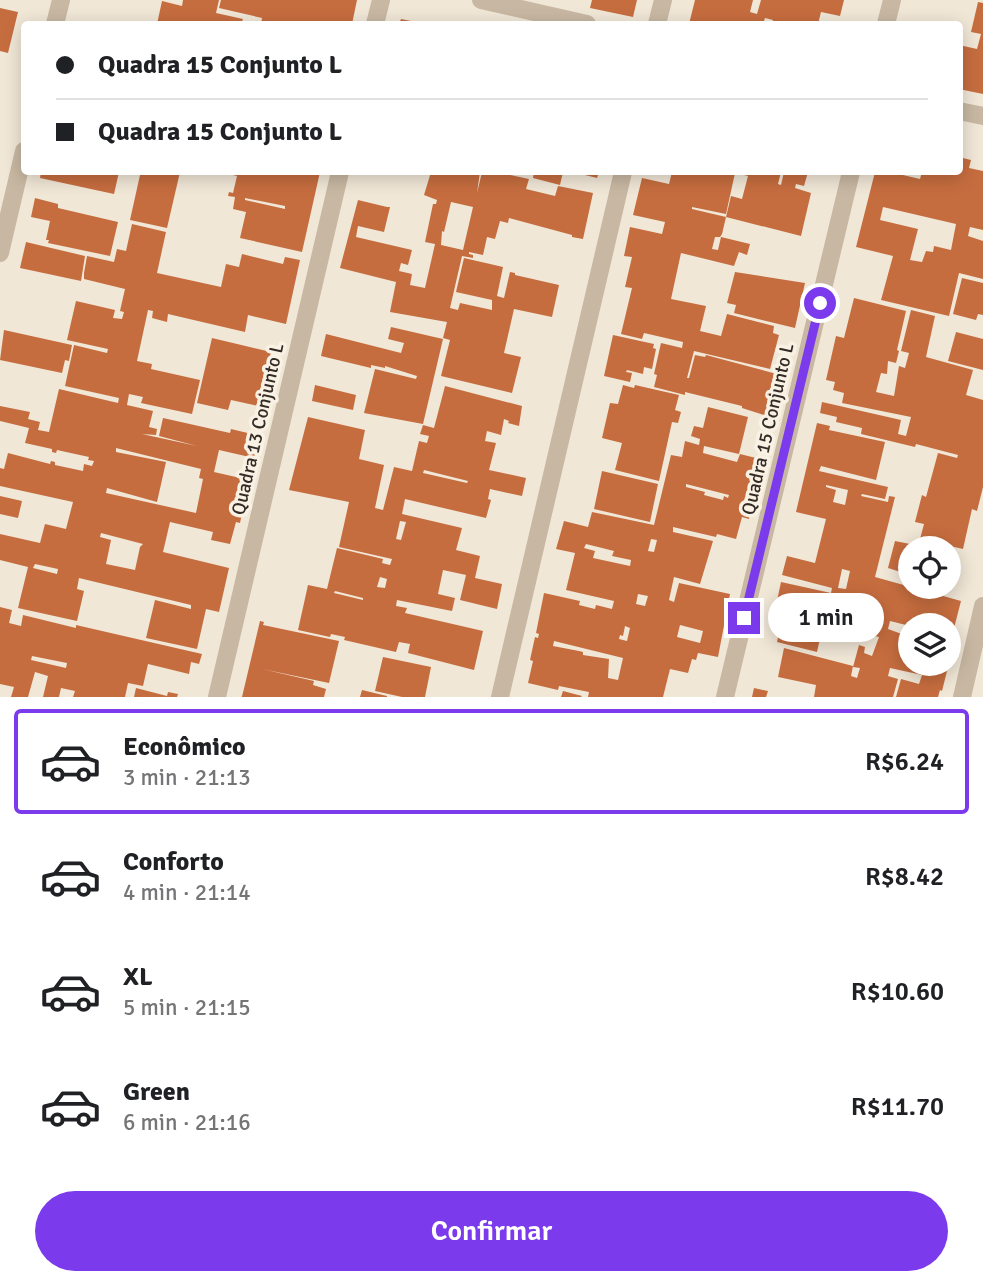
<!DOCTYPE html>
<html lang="pt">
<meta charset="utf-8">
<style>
:root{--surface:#fff;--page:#f6f6f6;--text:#202124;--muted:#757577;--line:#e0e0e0;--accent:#7c3aed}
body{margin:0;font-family:Signika,sans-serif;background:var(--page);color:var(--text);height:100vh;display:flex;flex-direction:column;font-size:26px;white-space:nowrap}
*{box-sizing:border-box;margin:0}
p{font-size:23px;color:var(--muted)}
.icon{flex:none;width:38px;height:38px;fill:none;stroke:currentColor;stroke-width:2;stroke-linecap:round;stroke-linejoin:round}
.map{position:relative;height:697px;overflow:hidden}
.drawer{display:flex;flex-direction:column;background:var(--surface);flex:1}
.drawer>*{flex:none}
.top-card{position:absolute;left:21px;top:21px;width:942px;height:154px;border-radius:7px;box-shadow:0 4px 18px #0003;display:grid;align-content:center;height:154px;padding:0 35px;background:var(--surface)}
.fabs{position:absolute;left:898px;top:536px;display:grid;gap:14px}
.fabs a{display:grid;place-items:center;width:63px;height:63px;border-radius:50%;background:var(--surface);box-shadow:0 4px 18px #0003;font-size:35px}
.end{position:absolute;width:32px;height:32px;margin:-16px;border:9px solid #7c3aed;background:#fff;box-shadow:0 0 0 4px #fff}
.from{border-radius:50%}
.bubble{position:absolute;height:49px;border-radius:24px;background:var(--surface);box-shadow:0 4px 18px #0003;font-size:23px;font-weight:600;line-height:49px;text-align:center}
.top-card b{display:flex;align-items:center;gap:24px;height:66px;font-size:26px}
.top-card b+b{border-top:2px solid var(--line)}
.top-card i{width:18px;height:18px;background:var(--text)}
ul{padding:12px 0 0;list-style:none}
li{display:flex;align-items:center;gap:21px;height:105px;margin:0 14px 10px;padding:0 21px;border:4px solid transparent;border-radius:7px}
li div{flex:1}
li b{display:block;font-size:26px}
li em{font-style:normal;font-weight:600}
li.selected{border-color:var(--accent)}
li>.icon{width:63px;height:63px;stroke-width:1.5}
.cta{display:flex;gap:14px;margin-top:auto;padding:14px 35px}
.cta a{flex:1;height:80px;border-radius:42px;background:var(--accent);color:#fff;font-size:28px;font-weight:600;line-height:80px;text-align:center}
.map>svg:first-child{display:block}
</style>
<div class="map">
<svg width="983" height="697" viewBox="0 0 983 697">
<rect width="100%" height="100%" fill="#f1e7d7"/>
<!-- building -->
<path fill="#c66d3f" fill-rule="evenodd" d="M183,0h36l-3,13 27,6 -2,5h-84l5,-23 20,5z
M221,0h136l-5,24h-91l1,-6 -43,-10z
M592,0h45l-4,17 -43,-9z
M695,0h58l-3,12 7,2 4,-14h83l-4,16 -19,-4 -3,12h-46l1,-4 -8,-2 -2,6h-74z
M978,2l5,1v91l-24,-5v-44l18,4 4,-15 -10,-2z
M0,8l18,4 -10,41 -8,-2z
M401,19l20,4v1h-22z
M959,157l12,3 -2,8 14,3v59l-13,-3 -2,9 15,5v38l-24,-6 -10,43 -68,-16 12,-44 -37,-9 19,-75h15l30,7 2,-7h37zM883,207l73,17 -5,26 -17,-4 -1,6 -7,-1 -4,11 -12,-2 8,-31 -38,-9z
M41,172h78l-5,22 -74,-16z
M128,172h52l-13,56 -37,-8 10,-45z
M221,172h99l-18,80 -62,-14 6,-26 -13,-3 2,-12 -7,-1 1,-4 4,1 4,-17zM245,198l40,8v3l-40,-9z
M431,172h49l-3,21 5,-21h15l32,7 -3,10 29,7 3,-10 35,7 -10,46 -11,-2v-2l-63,-17 -1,5 -8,-2 -5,18 -8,-2 -4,18 -14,-3v2l4,1v3l-11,-2 -12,52 8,2 2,-7 32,7v-10l-36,-8 8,-34 39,9 -6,29 7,2 6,-26 5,1v2l44,10 -7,32 -38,-8 -10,44 17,4 -9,36 -71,-17 9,-36 -7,-2 4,-16 -57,-10 6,-30 -56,-14 18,-68 29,7h3l-6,25 -26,-6 -2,11 56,13 -4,15 -7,-2 -2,8 13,3 -2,11 15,3 10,-44 -10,-2 8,-38h3l1,-4 -13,-5zM451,202l22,5 -10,43 -22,-5 1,-14 2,1z
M534,172h29l-3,13 -27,-7z
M573,172h26l-2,6z
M672,172l63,1 -9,41 -34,-7v2l34,8 5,-21 11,3 6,-23 -4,-1 1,-3h36l-3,12 3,1 3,-13h24l-4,14 -8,-2 -1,4 16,5 -10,43 -75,-19 -4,17 -2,3h-5l-3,12 6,1 3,-13 29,7 -3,11 -8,-3 -5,14 -53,-13 -10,46 35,7 -6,25 21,5 6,-22 47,12 -1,7 6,2 -9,34 -76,-18 -7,27h2l6,-23 10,2 1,-2 78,21 -1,5 -9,-3 -5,19 9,2 -4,19 -32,-10v-2l-57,-14v3l-31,-8 3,-12 -3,-1 7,-31 21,5 1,-6 -39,-9 -2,6 -21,-5 11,-46 -7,-1 7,-30 -8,-1 6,-29 32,7 3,-12 -32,-7 9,-37 27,6z
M35,198l23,6v4l60,14 -8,34 -62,-13 1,-3h-3l4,-19 -19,-4z
M132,224l34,8 -9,41 64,14 5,-23 13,3 3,-13 41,10 2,-7 15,3 -14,64 -38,-9 -3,17 -77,-18 -1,8 -15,-4 1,-7 -5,-1 -11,51 15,3 -1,5 49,11 -8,34 -51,-11 2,-6 -14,-3 -2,11 26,6 -4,16 8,2 -1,6 -14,-1 55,12 -38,-10 4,-18 67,15 1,-4 29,7 -6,22 -35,-8 -5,22 35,8 -9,43 -4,-1 -6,22 -19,-4 2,-8 -43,-10 -7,30 66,16 -10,44 -13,-3 -9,40 -51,-11 9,-38 36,9v-4l-112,-27 -2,11 7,2 -7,30 -59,-13 10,-41 -28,-7v-26l40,9 5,-19 21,5 7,-27 -73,-16v-18l4,1 4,-16 42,11 1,-3 4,1v3l28,6 1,-7 8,2 2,-5 -6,-1 1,-3 -32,-7 -1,3 -4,-1v-3l-27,-6 4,-15 -29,-7v-15l30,6 -2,7 12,3 -2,8 11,2 10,-43 59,14 1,-5 -54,-12 9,-41 33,8 1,-4 -41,-9 9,-39 39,9 -2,8 9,1 2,-7 -4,-1 5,-22 -41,-10v-6l3,-17 27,6 3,-13 9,2zM116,448l85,21 -2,9 4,1 -7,34 -90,-20 1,-5 50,14 9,-40 -50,-10zM101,533l42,11 -3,3 -5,23 -29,-6 5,-24 -11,-3zM35,564l23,5 -1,5 -24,-6z
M26,242l59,14 -4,25 -61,-13z
M735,272l70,11 -10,45 -61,-15 2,-8 -9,-2z
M962,278l21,5v32l-5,-1 -2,6 -23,-6z
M854,298l52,13 -9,39 2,1 -3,12 -8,-2 -1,13 -6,-1 -5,19 18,4 5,-30 6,2 4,-15 -8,-2 10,-41 24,6 -9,41 47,13 -7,25 17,5v87l-6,24 -5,-2 -9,40 -43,-10 4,-15 -9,-2 7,-27 4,2 12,-44 19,5 1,-3 -42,-11 -1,3 -54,-13 1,-6 -26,-6 1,-5 -17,-4 2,-11 79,18 -3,14 8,2 5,-19 -69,-14 2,-10 -11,-3 2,-8 -9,-2 10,-44 8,2z
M391,327l52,12 -20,85 -59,-11 11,-44 41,10 1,-3 -32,-10v2l-14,-3v3l-50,-12 5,-22 75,19 3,-10 -16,-4z
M4,330l68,15 -3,16 -4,-1 -3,13 -62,-13z
M956,332l27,7v31l-35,-9z
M613,335l41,9 -1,4 3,1 -4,20 -8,-2 -1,7 -16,-4 -1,2 6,1 -2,9 -26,-6z
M212,338l59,14 -5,20 8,2 -7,34 -36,-8 -3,10 -31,-7z
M315,385l41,10 -3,15 -41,-9z
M623,385l11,3 1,-3 44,10 -4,15 6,2 -3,11 -6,-1 -13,59 -44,-11 7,-27 -20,-5 8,-35 8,1z
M445,386l77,20 -3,20 -11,-3 1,-2 -5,-2 -3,16 -14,-4 -2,10 11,2 -7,27 37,8 -4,18 -32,-7 -2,10 3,1 -5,18 -81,-19 -3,15 60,14 -6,22 24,6 -5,22 27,6 -5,25 -37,-9 6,-25 -23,-5 -5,24 17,4 -3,13 -55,-11 -1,6 11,2 -2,5 78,18 -9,39 -66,-17 2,-9 -11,-2 -3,10 -52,-12 1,-3 -14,-3 -1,3 -32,-7 10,-45 19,4 10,-41 46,11 -1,4 8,2 2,-6 -53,-12 10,-45 -60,-12 19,-73 57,13 -6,29 25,6 -9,43 8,2 11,-43 18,4 7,-30 8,2 2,-7 -9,-2 3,-9 11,3zM424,470l44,11 -1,2 -44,-10zM400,521l6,1 -5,18 -5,-1zM380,577l7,2 -2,9 -8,-1zM335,591l28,7v2l-29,-7z
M708,407l40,10 -9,37 -35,-8 -1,7 34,9 3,-8 24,6 -7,32 -10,-2 -3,12 9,2 -4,15 -7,-2 -6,22 -19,-5 -1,3 -43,-10v5l40,9 -13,43 -26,-7 -5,23 5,2 5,-19 51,11 -12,63 -20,-4 -2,7 -4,-1 -4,14 -18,-4 -7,28h-75l1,-5 -30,-6 -1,4 -30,-7 5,-22 -3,-1 5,-23 3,1 1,-4 -3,-1 8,-40 36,8 -1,4 16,4 1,-4 16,4 2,-8 -48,-11 9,-37 -19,-4 8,-28 24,6 4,-15 62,13 17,-70 11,2 3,-16 14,4 1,-6 -9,-3 3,-10 9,2zM686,484l43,11 -1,3 -4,-2 -1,4 -19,-5 1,-3 -19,-5zM651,539l6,1 -3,12 -6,-1zM586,544l28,7 -2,5 19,4 -1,6 -37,-8 2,-7 -11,-3zM638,594l10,2 -3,10 -9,-2zM680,625l23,6 -3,12 -23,-6zM625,626l5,2 -3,13 -8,-2 1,-4 3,1zM554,641l69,17 -5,22 -10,-2 1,-19 -26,-4v-3l-4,-1 -26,-5z
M817,423l13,3 -1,4 56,12 -9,38 -55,-14 -2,5 69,16 -3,12 -23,-5 -1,2 27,6 1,-6 6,1 -20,80 86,24 -9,35 -4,-1v-10l-38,1 -20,-5 -2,8 22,8v26h39l-7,28 -2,-1 -2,7h-42l5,-18 18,5 3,-9 -32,-7 -2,8 10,3 -5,18h-79l2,-12 -38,-8 6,-29 69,18 -2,10 6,2 3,-10 -7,-1 6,-22 6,2 -1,6 8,3 7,-19 -18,-4 3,-10 -24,-6 5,-19 -9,-2 -5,19 -54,-14 4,-19 50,11 1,-5 -50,-13 5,-19 28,7 11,-44 -30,-7zM826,485l22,5 -3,15 -12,-3 3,-12 -10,-3zM842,569l8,2 -4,18 -8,-1z
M602,471l56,13 -8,38 -56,-13z
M0,496l22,5 -4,17 -18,-4z
M895,541l30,6 -15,1v27l-22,-7z
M948,553l9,2 -8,30h-1z
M0,607l12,3 -3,13 12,3 2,-11 53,13v-3l126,29 -3,10 -8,-2 -2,12 -41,-10 -5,22 -15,-3 -3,14h-52l2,-6 -14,-3 -2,9h-16l5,-21 -13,-4 -7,25h-17l3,-10 -14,-3zM32,656l35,7 -1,5 -35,-8z
M784,609l40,11 -7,32 -40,-10z
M260,621l4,1 -1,3 76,16 -10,42 -67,-14 52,12 -1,4 13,4 -2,8h-82z
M383,657l48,10 -6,30h-23l-27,-6z
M136,688l31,8 1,-4 10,2 -1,3h-43z
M754,688l14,3 -2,6h-14z
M362,690l25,6v1h-27z
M563,691l19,5 -1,1h-20z"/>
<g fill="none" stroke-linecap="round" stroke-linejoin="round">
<!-- minor -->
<path stroke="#c8b8a3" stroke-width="18" d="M481,0l106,24
M55,24l6,-24
M375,24l6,-24
M657,24l6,-24
M886,24l6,-24
M959,111l24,5
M0,253l24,-102
M217,697l123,-525
M500,697l123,-525
M725,697l126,-525
M962,697l21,-91"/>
</g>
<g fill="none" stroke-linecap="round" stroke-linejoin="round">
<!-- route -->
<path stroke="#7c3aed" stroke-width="9" d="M744,618l76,-315"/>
</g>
<g text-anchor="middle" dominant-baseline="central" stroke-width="7" stroke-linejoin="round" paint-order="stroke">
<!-- street labels -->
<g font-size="19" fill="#332b25" stroke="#f9f1e3">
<text transform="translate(258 429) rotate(-77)">Quadra 13 Conjunto L</text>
<text transform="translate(768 429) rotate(-77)">Quadra 15 Conjunto L</text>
</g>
</g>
</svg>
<div class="fabs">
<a><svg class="icon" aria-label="locate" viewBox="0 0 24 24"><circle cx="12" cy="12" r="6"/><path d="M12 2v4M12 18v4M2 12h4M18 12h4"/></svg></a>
<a><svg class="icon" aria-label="layers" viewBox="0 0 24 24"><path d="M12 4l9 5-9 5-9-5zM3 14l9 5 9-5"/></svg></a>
</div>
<i class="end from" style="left:820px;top:303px"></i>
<i class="end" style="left:744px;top:618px"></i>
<div class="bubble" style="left:768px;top:593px;width:116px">1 min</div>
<div class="top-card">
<b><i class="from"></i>Quadra 15 Conjunto L</b>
<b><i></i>Quadra 15 Conjunto L</b>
</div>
</div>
<section class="drawer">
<ul>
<li class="selected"><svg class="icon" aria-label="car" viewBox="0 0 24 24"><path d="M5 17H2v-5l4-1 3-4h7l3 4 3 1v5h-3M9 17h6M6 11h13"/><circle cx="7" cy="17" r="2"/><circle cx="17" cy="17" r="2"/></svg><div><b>Econômico</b><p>3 min · 21:13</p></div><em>R$6.24</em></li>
<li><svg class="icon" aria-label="car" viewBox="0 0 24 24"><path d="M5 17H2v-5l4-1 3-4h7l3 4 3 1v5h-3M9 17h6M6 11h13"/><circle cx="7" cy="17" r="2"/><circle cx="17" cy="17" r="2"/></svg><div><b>Conforto</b><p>4 min · 21:14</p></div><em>R$8.42</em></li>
<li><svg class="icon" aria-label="car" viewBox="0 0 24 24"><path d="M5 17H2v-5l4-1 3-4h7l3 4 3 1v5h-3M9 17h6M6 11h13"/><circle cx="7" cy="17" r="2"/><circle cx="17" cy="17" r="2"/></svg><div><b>XL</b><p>5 min · 21:15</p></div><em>R$10.60</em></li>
<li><svg class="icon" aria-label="car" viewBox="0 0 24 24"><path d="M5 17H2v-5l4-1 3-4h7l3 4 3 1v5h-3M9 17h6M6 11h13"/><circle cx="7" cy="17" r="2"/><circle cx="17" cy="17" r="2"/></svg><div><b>Green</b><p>6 min · 21:16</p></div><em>R$11.70</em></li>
</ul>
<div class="cta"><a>Confirmar</a></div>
</section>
